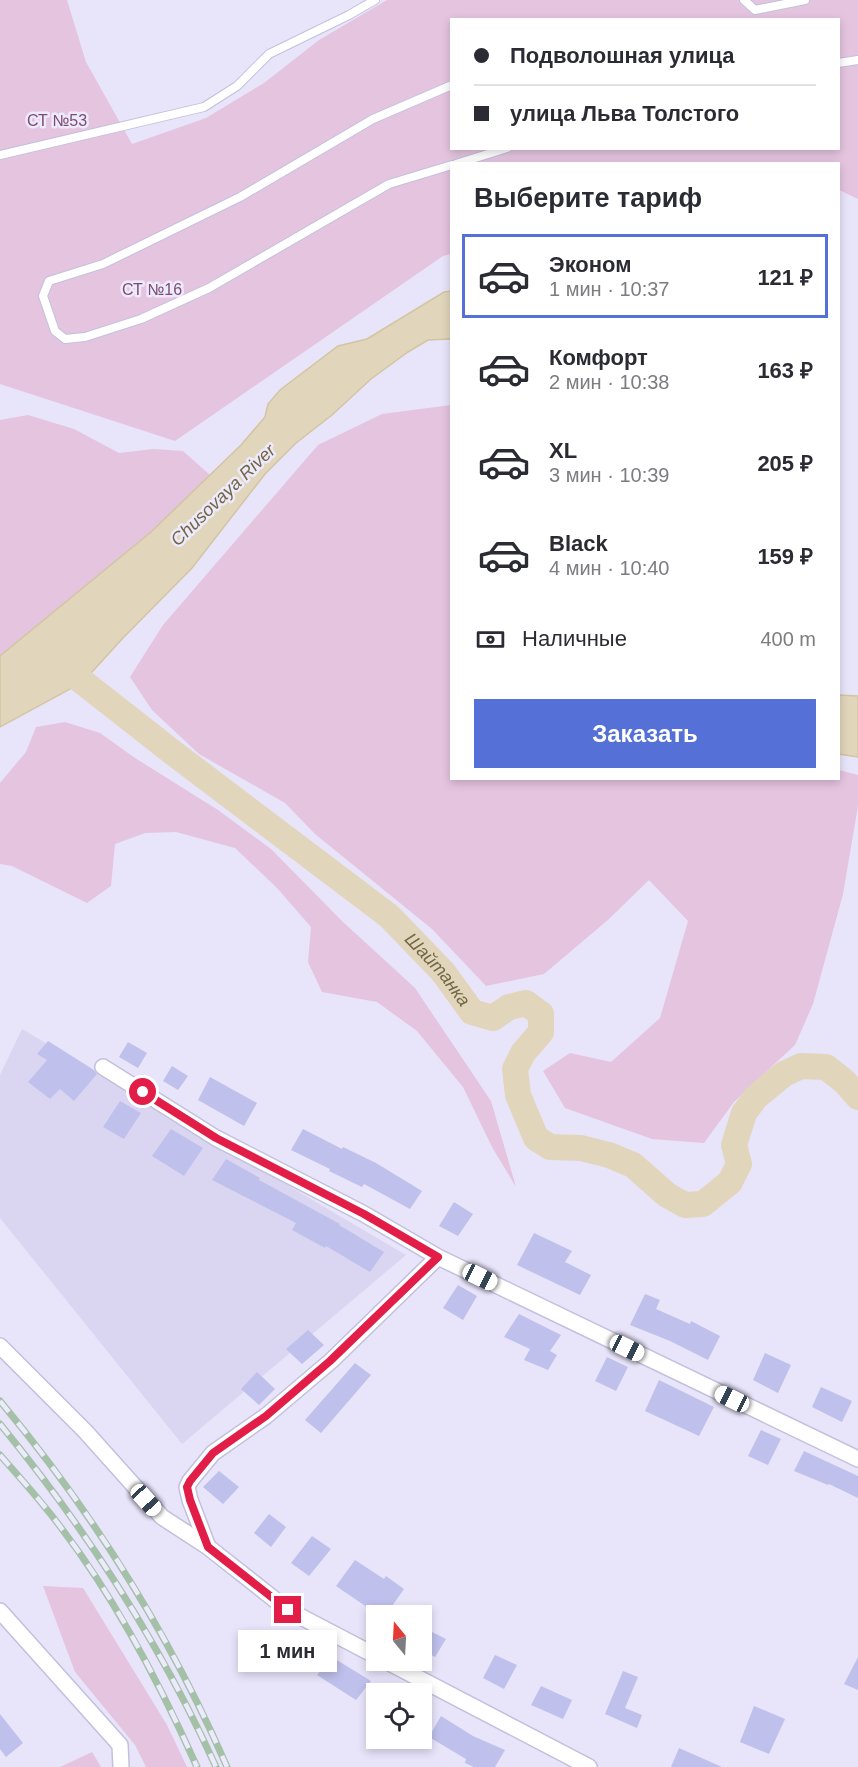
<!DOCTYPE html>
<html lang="ru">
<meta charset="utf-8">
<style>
:root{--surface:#fff;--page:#f2f2f3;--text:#2b2b33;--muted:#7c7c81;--line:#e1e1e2;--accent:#5570d7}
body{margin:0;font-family:Arial,sans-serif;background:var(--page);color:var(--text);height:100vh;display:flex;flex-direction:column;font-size:22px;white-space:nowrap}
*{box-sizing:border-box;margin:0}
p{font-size:20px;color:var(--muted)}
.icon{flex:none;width:33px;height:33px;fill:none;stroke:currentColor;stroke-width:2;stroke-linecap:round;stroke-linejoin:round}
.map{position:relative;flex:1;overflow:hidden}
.details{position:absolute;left:450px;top:162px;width:390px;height:618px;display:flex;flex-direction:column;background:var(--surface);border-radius:0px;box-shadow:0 3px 9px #0003}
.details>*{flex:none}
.banner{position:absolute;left:450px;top:18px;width:390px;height:132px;border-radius:0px;box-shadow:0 3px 9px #0003;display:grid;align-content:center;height:132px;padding:0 24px;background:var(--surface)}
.needle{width:39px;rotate:342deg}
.fabs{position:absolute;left:366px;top:1605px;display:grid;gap:12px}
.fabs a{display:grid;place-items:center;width:66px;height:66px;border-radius:0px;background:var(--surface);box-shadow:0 3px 9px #0003;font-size:30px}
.end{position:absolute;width:27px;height:27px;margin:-14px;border:8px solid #e11d48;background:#fff;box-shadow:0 0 0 3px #fff}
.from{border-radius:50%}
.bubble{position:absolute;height:42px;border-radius:0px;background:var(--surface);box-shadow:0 3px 9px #0003;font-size:20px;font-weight:700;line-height:42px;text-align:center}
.car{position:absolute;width:18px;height:36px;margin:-18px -9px;border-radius:8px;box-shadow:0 0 4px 2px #0007;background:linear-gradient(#fff 24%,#345 0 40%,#fff 0 76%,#345 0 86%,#fff 0)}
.banner b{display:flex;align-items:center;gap:21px;height:57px;font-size:22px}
.banner b+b{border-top:2px solid var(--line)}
.banner i{width:15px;height:15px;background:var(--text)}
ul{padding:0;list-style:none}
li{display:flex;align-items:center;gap:18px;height:84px;margin:0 12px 9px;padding:0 12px;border:3px solid transparent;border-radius:0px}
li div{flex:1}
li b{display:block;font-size:22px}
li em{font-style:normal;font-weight:700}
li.on{border-color:var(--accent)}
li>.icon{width:54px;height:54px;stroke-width:1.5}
h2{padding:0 24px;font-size:27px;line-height:72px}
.pay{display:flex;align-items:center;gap:15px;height:66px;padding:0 24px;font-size:22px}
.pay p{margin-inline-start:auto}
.primary-button{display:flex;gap:12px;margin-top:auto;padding:12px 24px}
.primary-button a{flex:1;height:69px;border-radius:0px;background:var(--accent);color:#fff;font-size:24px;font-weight:700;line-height:69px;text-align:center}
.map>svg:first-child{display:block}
</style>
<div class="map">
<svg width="858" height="1767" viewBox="0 0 858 1767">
<rect width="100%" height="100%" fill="#e8e4fa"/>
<!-- residential -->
<path fill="#dad6f2" d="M22,1029l384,226 -224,189 -182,-226v-143z"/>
<!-- green -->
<path fill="#e5c4e0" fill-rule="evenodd" d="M0,0h67l19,62 46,82 74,-26 58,-35 55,-43 68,-40h471v199l-19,-9 -1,-26h-386l-1,90 -8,2 -268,185 -175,-57zM452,20h386v128h-386z
M451,405l1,373h386l1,-8 19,5v31l-15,88 -30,110 -18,41 -61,57 -30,41 -52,-4 -87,-31 -22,-37 27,-18 41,9 49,-44 28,-97 -39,-41 -40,39 -65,55 -58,12 -54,-57 -117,-95 -30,-31 -86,-49 -47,-44 -22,-33 33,-52 155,-180 64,-31z
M28,415l46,14 45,24 35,-4 29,2 27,24 -57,56 -153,125v-236z
M65,722l35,11 35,25 83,52 53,39 71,72 73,67 76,113 25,86 -24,-40 -29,-60 -46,-56 -40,-29 -55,-10 -14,-30 3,-35 -34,-39 -42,-40 -59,-16 -31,1 -30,11 -4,42 -24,17 -75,-37 -12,-2v-81l26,-31 10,-25z
M43,1586l40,2 84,137 20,42h-41l-11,-22 -60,-73z
M92,1752l9,15h-41z"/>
<!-- water -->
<path fill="#e1d6bb" stroke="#d2c5a2" stroke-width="1.5" d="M451,291v49l-2,-1 -21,1 -20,12 -37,27 -39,36 -36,28 -31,31 -73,94 -70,71 -39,43 -83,45v-71l151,-124 90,-87 24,-28 3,-13 12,-14 58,-44 29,-7 77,-47z
M838,695l20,1v61l-19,-3z"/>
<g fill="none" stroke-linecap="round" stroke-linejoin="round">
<!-- river -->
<path stroke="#e1d6bb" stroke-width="26" id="s1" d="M56,661l120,94 213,161 54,56 29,40 21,6 16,-11 17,-4 15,11v18l-18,21 -8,16 3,26 18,43 14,9 31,1 28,7 24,10 34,30 18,10 18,-1 27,-22 9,-18 -5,-19 10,-32 12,-16 28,-23 17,-8 25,1 19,15 13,15"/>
</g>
<!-- building -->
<path fill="#bfc0ec" d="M48,1041l46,29 3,4 -23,27 -14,-12 -10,10 -22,-17 19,-22 -10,-6z
M128,1042l19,11 -9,15 -19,-11z
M172,1066l16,10 -10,14 -15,-9z
M210,1077l47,26 -13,23 -46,-26z
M120,1101l21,12 -17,26 -21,-12z
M171,1129l32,19 -19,28 -32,-20z
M303,1129l39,20 1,-2 33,16 46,28 -12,18 -46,-25 -2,3 -33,-16 1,-2 -39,-19z
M226,1159l34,19 -1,2 81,44 -1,1 45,27 -14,20 -44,-26 -1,2 -33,-18 4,-7 -84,-43z
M454,1202l19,12 -15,22 -19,-10z
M534,1233l38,18 -7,11 26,13 -11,20 -63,-30z
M458,1285l19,11 -14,24 -20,-12z
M645,1294l15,6 -4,9 34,15 1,-3 29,15 -12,24 -38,-19 -40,-16z
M519,1314l42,21 -11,16 7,4 -9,15 -24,-10 6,-11 -26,-12z
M308,1330l16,15 -22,19 -16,-15z
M765,1353l26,12 -13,28 -25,-13z
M607,1357l21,10 -12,24 -21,-10z
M355,1363l16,12 -50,58 -16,-13z
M257,1372l18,17 -16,16 -18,-16z
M659,1380l55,27 -15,29 -54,-25z
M821,1387l31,14 -10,21 -30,-15z
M761,1430l20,9 -13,26 -20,-9z
M804,1451l54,25v22l-29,-14 -1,1 -34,-14z
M219,1471l20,16 -16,17 -20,-17z
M269,1514l17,13 -15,20 -17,-14z
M312,1536l19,13 -22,27 -18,-13z
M355,1560l29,19 2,-3 18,13 -19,27h-5l-44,-30z
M422,1627l24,12 -11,18 -13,-7z
M495,1655l22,10 -13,24 -21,-11z
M332,1657l39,24 -15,19 -39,-25z
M858,1657v33l-14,-6z
M623,1671l15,6 -13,31 17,7 -5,13 -32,-14z
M541,1686l31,14 -9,19 -32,-14z
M754,1706l31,13 -16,35 -29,-12z
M0,1714l23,29 -17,14 -6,-8z
M441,1716l32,20 32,14 -10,17h-21l-9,-4 1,-4 -37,-22z
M679,1748l43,19h-51z"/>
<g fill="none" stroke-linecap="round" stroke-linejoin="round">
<!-- service casing -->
<g stroke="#c2c1dd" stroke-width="10">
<path id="service" d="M744,0l11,10 50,-10
M838,63l20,-3
M452,85l-79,34 -133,78 -137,67 -54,17 -6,15 12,35 10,8 20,-2 56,-18 68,-31 180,-104 63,-19
M0,155l204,-48 33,-21 32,-32 80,-39 26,-15
M456,164l51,-16"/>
</g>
<!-- minor casing -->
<g stroke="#c2c1dd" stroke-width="18">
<path id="minor" d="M103,1067l113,71 148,76 74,43 420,202
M0,1346l85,85 77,86 46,30 80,63 88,46
M208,1547l-18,-47 -3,-13 3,-6 23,-28 53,-37 65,-55 107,-104
M0,1611l120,134 1,22
M384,1660l205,107"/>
</g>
<!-- service -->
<use href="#service" stroke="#fff" stroke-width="8"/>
<!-- minor -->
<use href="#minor" stroke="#fff" stroke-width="15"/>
<!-- rail casing -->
<g stroke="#a4c1a8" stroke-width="7">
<path id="rail" d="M0,1401c94,113 169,232 227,366
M0,1424c86,105 160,219 216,343
M0,1455c21,24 43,48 62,74 55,72 98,155 135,238"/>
</g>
<!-- rail -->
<use href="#rail" stroke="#edeafd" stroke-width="4.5" stroke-dasharray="14" stroke-linecap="butt"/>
</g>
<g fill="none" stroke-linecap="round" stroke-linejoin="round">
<!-- route -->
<path stroke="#e11d48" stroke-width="8" d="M143,1092l73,46 148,76 74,43 -108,104 -64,55 -53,37 -23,28 -3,6 3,13 18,47 80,63"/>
</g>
<g text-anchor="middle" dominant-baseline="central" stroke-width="5" stroke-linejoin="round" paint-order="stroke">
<!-- park labels -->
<g font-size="16" fill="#7f4c71" stroke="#edeafd">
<text x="57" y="120">СТ №53</text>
<text x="152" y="289">СТ №16</text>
</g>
<!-- water labels -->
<g font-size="18" font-style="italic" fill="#736642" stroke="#edeafd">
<text transform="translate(223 495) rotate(-44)">Chusovaya River</text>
<text stroke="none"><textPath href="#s1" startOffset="492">Шайтанка</textPath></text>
</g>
</g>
</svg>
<div class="fabs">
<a><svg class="needle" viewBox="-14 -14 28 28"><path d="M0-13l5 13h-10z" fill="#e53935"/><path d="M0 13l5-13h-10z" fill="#7c7c81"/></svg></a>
<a><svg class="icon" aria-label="locate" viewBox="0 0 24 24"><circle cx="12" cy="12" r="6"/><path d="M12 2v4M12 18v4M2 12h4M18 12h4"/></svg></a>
</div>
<i class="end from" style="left:143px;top:1092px"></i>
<i class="end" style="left:288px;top:1610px"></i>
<div class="bubble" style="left:238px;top:1630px;width:99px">1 мин</div>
<i class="car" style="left:480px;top:1277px;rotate:116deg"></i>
<i class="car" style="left:627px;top:1348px;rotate:116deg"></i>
<i class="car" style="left:732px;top:1399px;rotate:296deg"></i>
<i class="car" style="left:146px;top:1500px;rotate:138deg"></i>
<div class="banner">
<b><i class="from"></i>Подволошная улица</b>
<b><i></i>улица Льва Толстого</b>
</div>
<section class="details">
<h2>Выберите тариф</h2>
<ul>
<li class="on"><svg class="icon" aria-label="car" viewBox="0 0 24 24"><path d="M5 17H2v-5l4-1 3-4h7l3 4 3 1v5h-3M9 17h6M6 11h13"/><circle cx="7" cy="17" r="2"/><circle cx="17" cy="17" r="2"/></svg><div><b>Эконом</b><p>1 мин · 10:37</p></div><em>121 ₽</em></li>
<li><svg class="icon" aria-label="car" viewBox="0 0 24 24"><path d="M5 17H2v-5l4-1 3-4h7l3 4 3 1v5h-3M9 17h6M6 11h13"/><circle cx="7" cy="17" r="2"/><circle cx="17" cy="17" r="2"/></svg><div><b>Комфорт</b><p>2 мин · 10:38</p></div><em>163 ₽</em></li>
<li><svg class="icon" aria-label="car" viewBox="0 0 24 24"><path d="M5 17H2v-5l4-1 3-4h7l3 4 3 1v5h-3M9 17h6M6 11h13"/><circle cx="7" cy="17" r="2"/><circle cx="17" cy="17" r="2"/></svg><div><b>XL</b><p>3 мин · 10:39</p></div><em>205 ₽</em></li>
<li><svg class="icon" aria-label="car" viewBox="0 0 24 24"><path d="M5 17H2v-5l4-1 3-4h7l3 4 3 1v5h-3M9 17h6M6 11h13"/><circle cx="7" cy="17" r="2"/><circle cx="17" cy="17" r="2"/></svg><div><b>Black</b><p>4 мин · 10:40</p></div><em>159 ₽</em></li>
</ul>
<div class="pay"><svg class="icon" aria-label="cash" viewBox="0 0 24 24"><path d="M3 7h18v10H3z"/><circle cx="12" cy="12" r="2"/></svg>Наличные<p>400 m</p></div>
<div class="primary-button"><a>Заказать</a></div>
</section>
</div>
